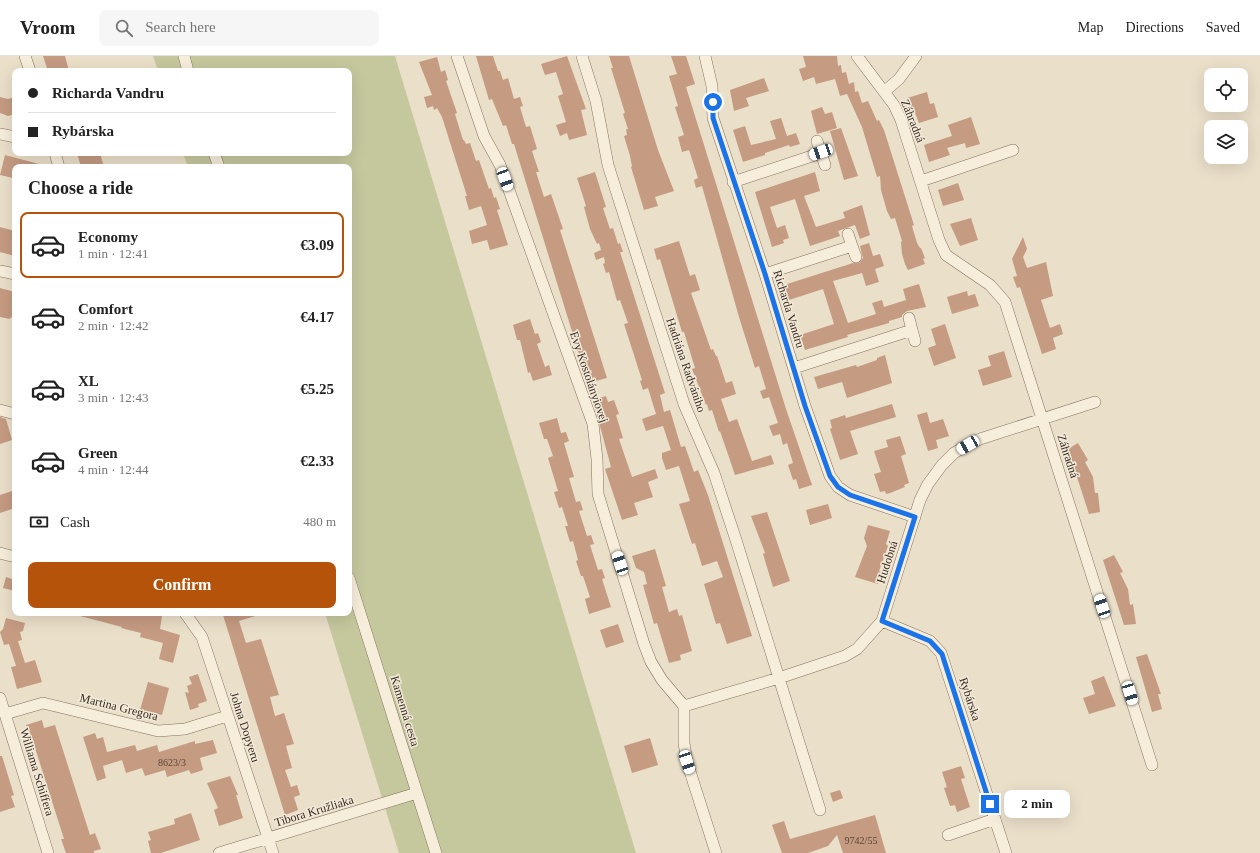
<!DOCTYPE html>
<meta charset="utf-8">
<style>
:root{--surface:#fff;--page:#f6f6f6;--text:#222;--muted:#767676;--line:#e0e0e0;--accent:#b45309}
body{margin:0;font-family:"Times New Roman",serif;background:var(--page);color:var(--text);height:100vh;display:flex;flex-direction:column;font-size:15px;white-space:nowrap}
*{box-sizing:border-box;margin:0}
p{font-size:13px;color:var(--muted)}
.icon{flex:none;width:22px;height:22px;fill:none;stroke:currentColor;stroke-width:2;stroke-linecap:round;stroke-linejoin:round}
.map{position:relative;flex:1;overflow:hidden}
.sheet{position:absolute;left:12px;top:108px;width:340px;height:452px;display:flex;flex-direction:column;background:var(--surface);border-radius:8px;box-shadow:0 4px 16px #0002}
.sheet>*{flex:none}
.top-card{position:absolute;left:12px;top:12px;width:340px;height:88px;border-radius:8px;box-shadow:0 4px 16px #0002;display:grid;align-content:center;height:88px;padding:0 16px;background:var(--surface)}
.fabs{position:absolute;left:1204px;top:12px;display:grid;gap:8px}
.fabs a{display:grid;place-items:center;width:44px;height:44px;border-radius:8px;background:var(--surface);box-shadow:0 4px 16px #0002;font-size:20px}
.end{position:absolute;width:18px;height:18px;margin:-9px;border:5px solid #1a73e8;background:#fff;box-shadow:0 0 0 2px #fff}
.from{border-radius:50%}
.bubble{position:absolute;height:28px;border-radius:8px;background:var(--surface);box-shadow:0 4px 16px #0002;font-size:13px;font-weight:700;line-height:28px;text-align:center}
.car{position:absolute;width:12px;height:24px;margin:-12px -6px;border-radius:5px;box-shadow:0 0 3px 1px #0007;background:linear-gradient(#fff 24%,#345 0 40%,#fff 0 76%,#345 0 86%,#fff 0)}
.top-card b{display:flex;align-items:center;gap:14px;height:38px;font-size:15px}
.top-card b+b{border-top:1px solid var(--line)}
.top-card i{width:10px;height:10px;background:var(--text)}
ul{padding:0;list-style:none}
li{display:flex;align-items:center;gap:12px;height:66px;margin:0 8px 6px;padding:0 8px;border:2px solid transparent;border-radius:8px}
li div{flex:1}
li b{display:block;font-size:15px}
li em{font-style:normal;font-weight:700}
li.current{border-color:var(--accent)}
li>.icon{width:36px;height:36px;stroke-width:1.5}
h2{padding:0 16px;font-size:18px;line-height:48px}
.pay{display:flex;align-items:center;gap:10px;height:44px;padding:0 16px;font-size:15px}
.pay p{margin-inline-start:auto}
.button{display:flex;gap:8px;margin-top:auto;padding:8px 16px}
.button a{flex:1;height:46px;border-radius:8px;background:var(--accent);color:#fff;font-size:16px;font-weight:700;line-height:46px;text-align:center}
header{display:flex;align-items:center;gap:24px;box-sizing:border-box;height:56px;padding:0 20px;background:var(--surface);border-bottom:1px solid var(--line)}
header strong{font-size:19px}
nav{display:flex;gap:22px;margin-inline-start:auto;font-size:14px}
.search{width:280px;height:36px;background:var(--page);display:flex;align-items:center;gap:10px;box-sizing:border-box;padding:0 14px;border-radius:8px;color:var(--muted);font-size:15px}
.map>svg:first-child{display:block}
</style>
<header>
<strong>Vroom</strong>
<div class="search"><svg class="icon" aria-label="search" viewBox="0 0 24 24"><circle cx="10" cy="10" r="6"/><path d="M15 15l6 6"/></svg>Search here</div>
<nav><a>Map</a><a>Directions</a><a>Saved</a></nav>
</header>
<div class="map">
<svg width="1260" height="797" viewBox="0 0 1260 797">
<rect width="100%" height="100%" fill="#eadfc9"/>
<!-- green -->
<path fill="#c5c89d" d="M153,0h242l241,797h-237l-74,-240h24v-446h-161l-5,-14h166v-82h-191z"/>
<!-- building -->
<path fill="#c59b82" d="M43,0h22l4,15h-21z
M476,0h17l5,15h2l3,9 5,-2 6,21 6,-2 3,9 -3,1 6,20 4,-1 7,23 -5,2 7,21h-3l8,25 7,-3 12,35 -3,1 47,148 -19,5 -74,-239h-2l-6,-19 -3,1 -11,-27 -3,1z
M567,0l19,53 -5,1 6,25 -18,5 -2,-7 -7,3 -4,-11 10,-3 -8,-26 5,-2 -7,-22 -11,3 -4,-11z
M609,0h20l29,94 16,41 -19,6 3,9 -14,4 -13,-43 1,-1 -2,-10 -6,-20 3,-1 -1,-6h2l-5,-15 2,-1 -14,-45h2z
M671,0h15l9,28 -9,3 100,322 26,76 -13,4 -3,-10 -3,1 -5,-15 5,-2 -6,-20 -4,2 -3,-11 -7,2 -4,-10 9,-3 -9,-26 -6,2 -3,-8 6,-2 -7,-23 -4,2 -16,-51 -37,-131 -6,2 -2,-8 4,-2 -9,-28 -7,2 -4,-15 6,-2 -9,-28 3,-1 -9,-30 8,-2z
M803,0h34l1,10 3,-1 1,8 4,-1 3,12 5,-2 1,10 3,-1 4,12 6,-2 9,20 2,-1 5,10 30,95 -2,1 5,17 3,5h1l4,10 -2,1 2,5 -17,6 -3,-6 -3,-10 -1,-12 1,-1 -7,-23 -4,1 -4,-8 -6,-21 -1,-14 -3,1 -15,-50 -15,-33 -7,2 -5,-17 -19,5 -2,-7 -11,4 -4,-12 7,-2z
M437,1l4,15 4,-2 3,10 -2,1 11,32 -2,1 8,26h1l2,4 4,-1 6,18 3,-1 10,29 2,-1 3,10 2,-1 4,12 -3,1 11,35 -18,5 -3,-10 -15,4 -3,-13 18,-6 -6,-19 -12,4 -4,-14h2l-25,-79 -5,-9 -3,2 -1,-4 -6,2 -3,-11 8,-2 -13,-33z
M764,22l5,13 -23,7 3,8 -15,5 -4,-21z
M927,36l3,12 4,-1 4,14 -19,6 -5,-13 -3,1 -4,-13z
M0,41l8,2 7,-2v17l-7,2 -8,-3z
M822,51l3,7 7,-2 5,16 -20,6 -6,-23z
M971,61l9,27 -14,4 -1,-5 -18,5 3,7 -21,7 -5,-17 28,-9 -4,-11z
M781,62l6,18 9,-3 4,11 -10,3 -1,-2 -24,8v2l-22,7 -10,-32 12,-4 6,19 25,-6 -6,-18z
M841,72l17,48 -14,4 -14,-49z
M77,97h23l4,14h-23z
M5,99l34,9 -1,3h-23l-2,11 -13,-3z
M595,116l11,35 -3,1 7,21 3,-1 5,16 2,-1 3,9h-3l45,141 -5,2 4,17 6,-2 11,37 4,-1 9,26 4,-2 10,25 44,141 -25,8 -7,-21 -4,1 -12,-40 19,-7 -6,-16 -15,5 -7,-23 -3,1 -13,-40 11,-3 -11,-35 -13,4 -4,-12v-5l9,-3 -8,-24 -17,5 -4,-12 14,-5 -8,-26 -5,2 -3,-9 2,-1 -18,-56 4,-1 -8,-23 -3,1 -8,-29 -3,1 -3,-9 2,-1 -1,-6 -8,3 -2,-7 7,-3 -2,-7 -2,1 -7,-15 -6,-22 2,-1 -9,-28z
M815,116l5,19 -16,5 12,31 29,-9 -2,-6 19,-7 8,30 -10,4 -5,-14 -17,6 2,5 -30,10 -15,-47 -25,8 7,21 8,-3 4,13 -6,2 1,3 -12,4 -17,-55z
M958,127l6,17 -21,6 -5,-16z
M971,162l7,22 -18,6 -10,-22z
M0,171l15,4v25l-15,-4z
M1023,181l4,12 -4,8 4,11 19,-6 7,34 -12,4 9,28 10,-4 3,10 -10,4 3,11 -14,5 -22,-67 -3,1 -4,-11 4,-1 -5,-17z
M679,185l11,35 5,-2 5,16 -9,3 20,57 2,-1 3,7h1l9,27 6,-2 4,13 -15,5 8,23 8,-3 15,42 19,-6 3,9 -39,11 -15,-44 -1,1 -7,-22 -3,1 -2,-7 -1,1 -14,-36 3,-1 -11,-36h-2l-22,-73 -3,1 -3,-11z
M869,187l4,13 7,-2 4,12 -9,3 4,13 -13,4 -4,-13 -29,8 15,42 28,-9 -4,-11 10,-3 2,7 22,-7 -3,-11 16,-5 7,23 -19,4 -5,4v2l-13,4v2l-42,12 1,2 -43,13 -5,-15 34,-11 -11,-35 -34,11 -5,-15 69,-22h6l4,-5 -3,-12z
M0,232l15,4v26l-4,-1 -1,2 -10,-2z
M967,235l1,5 7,-2 4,12 -27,8 -5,-17z
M530,263l5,15 3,-1 3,9 -4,2 8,23 4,-2 3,10 -19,6 -3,-9 -2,1 -8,-33h-3l-4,-15z
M945,268l11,34 -22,8 -6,-18 8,-3 -5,-16z
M1004,295l8,26 -29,9 -5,-16 13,-4 -3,-10z
M885,299l7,28 -45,15 -5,-16 -24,7 -4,-12 42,-12 1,2 20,-7v-2z
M606,340l2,6 6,-2 5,14 -3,1 7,23 -4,1 13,38 23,-8 3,9 -10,4 5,15 -19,6 4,12 -16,5 -17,-51 6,-2 -18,-67z
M892,348l4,13 -46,14 8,23 -18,6 -10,-31 2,-1 -2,-8 15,-5 1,3z
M927,356l3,11 13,-4 6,17 -13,4 2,8 -10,3 -11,-36z
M0,361l6,2 6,21 -12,4z
M557,362l4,15 5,-1 3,9 -5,2 10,34 -5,1 7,24 4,-1 3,9 -4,1 8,25 4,-1 3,9 -4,1 8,25 4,-1 3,9 -3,1 9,28 -22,7 -4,-15 5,-2 -7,-21h-2l-5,-15 2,-1 -5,-19 -3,1 -5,-16h3l-6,-19 -3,1 -5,-16 4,-1 -10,-33 5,-2 -6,-17h-3l-5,-16z
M900,380l6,18 -5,2 8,27 -5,2 1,2 -15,6 -4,1 -1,-3 -5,1 -6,-18 7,-2 -7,-21 14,-4 -2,-7z
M1078,387l10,17 -3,2 8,15 2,16h3l2,19 -11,2 -14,-43 -7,-22z
M15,434v18l-15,5v-18z
M828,448l4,14 -22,7 -4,-15z
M767,456l23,69 -17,6 -10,-33 2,-1 -14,-37z
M868,469l22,6 -4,13 2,2 -9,25 2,1 -3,12 -23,-7 12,-31 -3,-8z
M655,493l11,37 -4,1 7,25 8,-3 2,7 3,-1 10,36 -12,4 1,5 -12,3 -12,-40 -3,1 -11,-39 4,-1 -3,-12 -8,-4 -4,-12z
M1114,499l9,17 -3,1 8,16 2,16 3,-1 3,20 -12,1 -10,-31 -11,-34z
M6,521l9,3v11l-12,-3z
M80,557h71l11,3 -2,13 20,6 -7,28 -14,-4 4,-16 -23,-6 1,-4 -20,-5 1,-1 -42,-11z
M230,557h28v2l-19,6 7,22 15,-4 18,56 -9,2 5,19 9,-3 10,31 -8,2 6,22 -7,2 6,17 6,-2 3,10 -6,2 4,13 -13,5 -62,-200z
M6,562l19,5 -2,8 -3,1 2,8 -4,1 7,22 10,-3 7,22 -25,7 -6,-22 5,-1 -7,-22 -5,1 -4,-13 3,-3z
M618,568l6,18 -18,6 -6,-18z
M1147,598l14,40h-3l4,15 -10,3 -16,-55z
M198,618l9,27 -9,3 1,3 -9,3 -5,-18 4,1 -2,-7 5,-2 -3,-7z
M1104,620l12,30 -27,8 -6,-16 12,-4 -4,-13z
M148,626l21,6 -7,27 -22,-5z
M42,664l2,8 11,-3 35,110 5,-2 6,16 -7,2v2h-28l-5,-14h3l-33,-104h-2l-3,-10z
M95,677l2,6 6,-2 4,15 28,-7 2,6 20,-6 2,7 36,-11v3l18,-4 4,13 -17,5 3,12 -12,4 -2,-4 -22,7 -2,-7 -20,6 -3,-8 -16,5 -4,-13 -19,6 3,12 -9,3 -14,-44z
M650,682l8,27 -26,8 -8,-27z
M0,700h2l12,39 -3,1 4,11 -15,5z
M961,710l4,12 -4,1 9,28 -13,5 -2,-7 -5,1 -6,-18 3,-1 -5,-15z
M230,720l8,19h-2l7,23 -24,8 -5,-16 4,-2 -11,-25z
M840,734l3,8 -10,4 -3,-9z
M191,757l9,27 -39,13h-10l-3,-12 3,-1 -3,-8 27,-8 -1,-5z
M875,759l11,38h-43l-6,-18 -9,11 -20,7h-26l-10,-28 12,-4 6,18z"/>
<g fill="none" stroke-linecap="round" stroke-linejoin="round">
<!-- street casing -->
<g stroke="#85715f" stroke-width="12">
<path id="street" d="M25,0l5,15
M184,0l4,15
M457,0l27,80 16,29 93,259 4,35 1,35 46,150 7,18 11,18 22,26
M582,0l14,45 12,64 76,239 30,69 22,67 84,270
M705,0l7,30 1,32 52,156 40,132 25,70 8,11 12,8 65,22
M857,0l37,49 7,15 38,120 7,15 44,30 15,17 147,463
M885,35l14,-12 17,-23
M0,78l15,3
M55,97l4,14
M214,97l5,14
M821,97l4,12
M921,125l92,-31
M733,126l88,-29 -4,-12
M848,178l4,12
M0,215l15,3
M765,218l87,-28 4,11
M912,274l3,11
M794,312l118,-38 -3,-12
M0,354l15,4
M0,497l15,4
M349,522l87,275
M185,557l17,24 71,216
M882,565l48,20 11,12 65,200
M0,642l48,155
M684,650l95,-28 66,-22 12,-7 25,-28 38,-121 8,-16 14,-19 12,-12 14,-8 12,-6 115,-37
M684,650v37l3,19 29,91
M5,658l38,-11 115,28 27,-2 42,-13
M948,779l47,-16
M219,797l198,-60"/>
</g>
<!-- street -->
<use href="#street" stroke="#f6eddb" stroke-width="11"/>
</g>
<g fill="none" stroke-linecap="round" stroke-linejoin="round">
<!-- route -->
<path stroke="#1a73e8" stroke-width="5" d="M713,46v16l52,156 40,132 25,70 8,11 12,8 65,22 -33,104 48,20 12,13 48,150"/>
</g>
<g text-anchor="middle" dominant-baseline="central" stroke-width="3" stroke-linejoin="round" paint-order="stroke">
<!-- number labels -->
<g font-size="10" fill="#5a4739">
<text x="172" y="706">8623/3</text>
<text x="861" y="784">9742/55</text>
</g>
<!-- street labels -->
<g font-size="12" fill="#372b21" stroke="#f3e9d8">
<text transform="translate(913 65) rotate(68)">Záhradná</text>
<text transform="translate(789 253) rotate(73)">Richarda Vandru</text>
<text transform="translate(686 309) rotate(71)">Hadriána Radvániho</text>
<text transform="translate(589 321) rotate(71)">Evy Kostolányiovej</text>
<text transform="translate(1068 400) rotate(72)">Záhradná</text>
<text transform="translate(887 506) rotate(-72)">Hudobná</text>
<text transform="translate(970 643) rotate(72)">Rybárska</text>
<text transform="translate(119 651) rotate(14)">Martina Gregora</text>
<text transform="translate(405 655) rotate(73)">Kamenná cesta</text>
<text transform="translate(245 671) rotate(72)">Johna Dopyeru</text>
<text transform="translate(37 716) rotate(73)">Williama Schiffera</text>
<text transform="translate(314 755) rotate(-17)">Tibora Kružliaka</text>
</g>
</g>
</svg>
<div class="fabs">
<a><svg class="icon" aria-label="locate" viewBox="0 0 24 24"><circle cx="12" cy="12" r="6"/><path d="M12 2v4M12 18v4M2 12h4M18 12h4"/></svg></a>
<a><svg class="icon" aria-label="layers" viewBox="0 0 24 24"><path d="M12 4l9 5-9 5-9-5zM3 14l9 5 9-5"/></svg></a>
</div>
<i class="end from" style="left:713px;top:46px"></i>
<i class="end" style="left:990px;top:748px"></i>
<div class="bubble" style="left:1004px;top:734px;width:66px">2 min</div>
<i class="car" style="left:821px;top:96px;rotate:251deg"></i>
<i class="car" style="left:505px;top:123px;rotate:160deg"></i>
<i class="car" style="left:968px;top:389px;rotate:240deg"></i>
<i class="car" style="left:620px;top:507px;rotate:342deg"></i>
<i class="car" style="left:1102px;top:550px;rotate:342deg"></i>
<i class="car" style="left:1130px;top:637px;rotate:163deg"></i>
<i class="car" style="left:687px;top:706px;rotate:162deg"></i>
<div class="top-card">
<b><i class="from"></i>Richarda Vandru</b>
<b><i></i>Rybárska</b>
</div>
<section class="sheet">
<h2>Choose a ride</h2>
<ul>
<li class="current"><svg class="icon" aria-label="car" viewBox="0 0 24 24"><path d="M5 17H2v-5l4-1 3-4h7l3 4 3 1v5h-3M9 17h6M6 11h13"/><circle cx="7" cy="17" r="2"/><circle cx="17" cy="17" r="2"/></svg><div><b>Economy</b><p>1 min · 12:41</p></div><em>€3.09</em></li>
<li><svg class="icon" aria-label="car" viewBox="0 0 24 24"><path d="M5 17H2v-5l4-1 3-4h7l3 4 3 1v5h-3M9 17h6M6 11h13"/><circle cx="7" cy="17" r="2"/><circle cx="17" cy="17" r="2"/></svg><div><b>Comfort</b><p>2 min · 12:42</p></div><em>€4.17</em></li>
<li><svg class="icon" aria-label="car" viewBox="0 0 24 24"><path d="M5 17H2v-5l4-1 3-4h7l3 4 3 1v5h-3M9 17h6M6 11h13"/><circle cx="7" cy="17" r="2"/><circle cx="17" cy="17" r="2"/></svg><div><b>XL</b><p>3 min · 12:43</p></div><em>€5.25</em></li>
<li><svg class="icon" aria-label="car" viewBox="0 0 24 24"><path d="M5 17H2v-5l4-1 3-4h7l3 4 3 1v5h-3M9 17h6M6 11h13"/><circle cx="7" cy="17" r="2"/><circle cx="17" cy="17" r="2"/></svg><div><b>Green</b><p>4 min · 12:44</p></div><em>€2.33</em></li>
</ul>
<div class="pay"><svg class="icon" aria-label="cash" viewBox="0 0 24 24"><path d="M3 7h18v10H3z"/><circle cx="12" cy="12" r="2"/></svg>Cash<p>480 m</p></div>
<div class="button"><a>Confirm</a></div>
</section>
</div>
